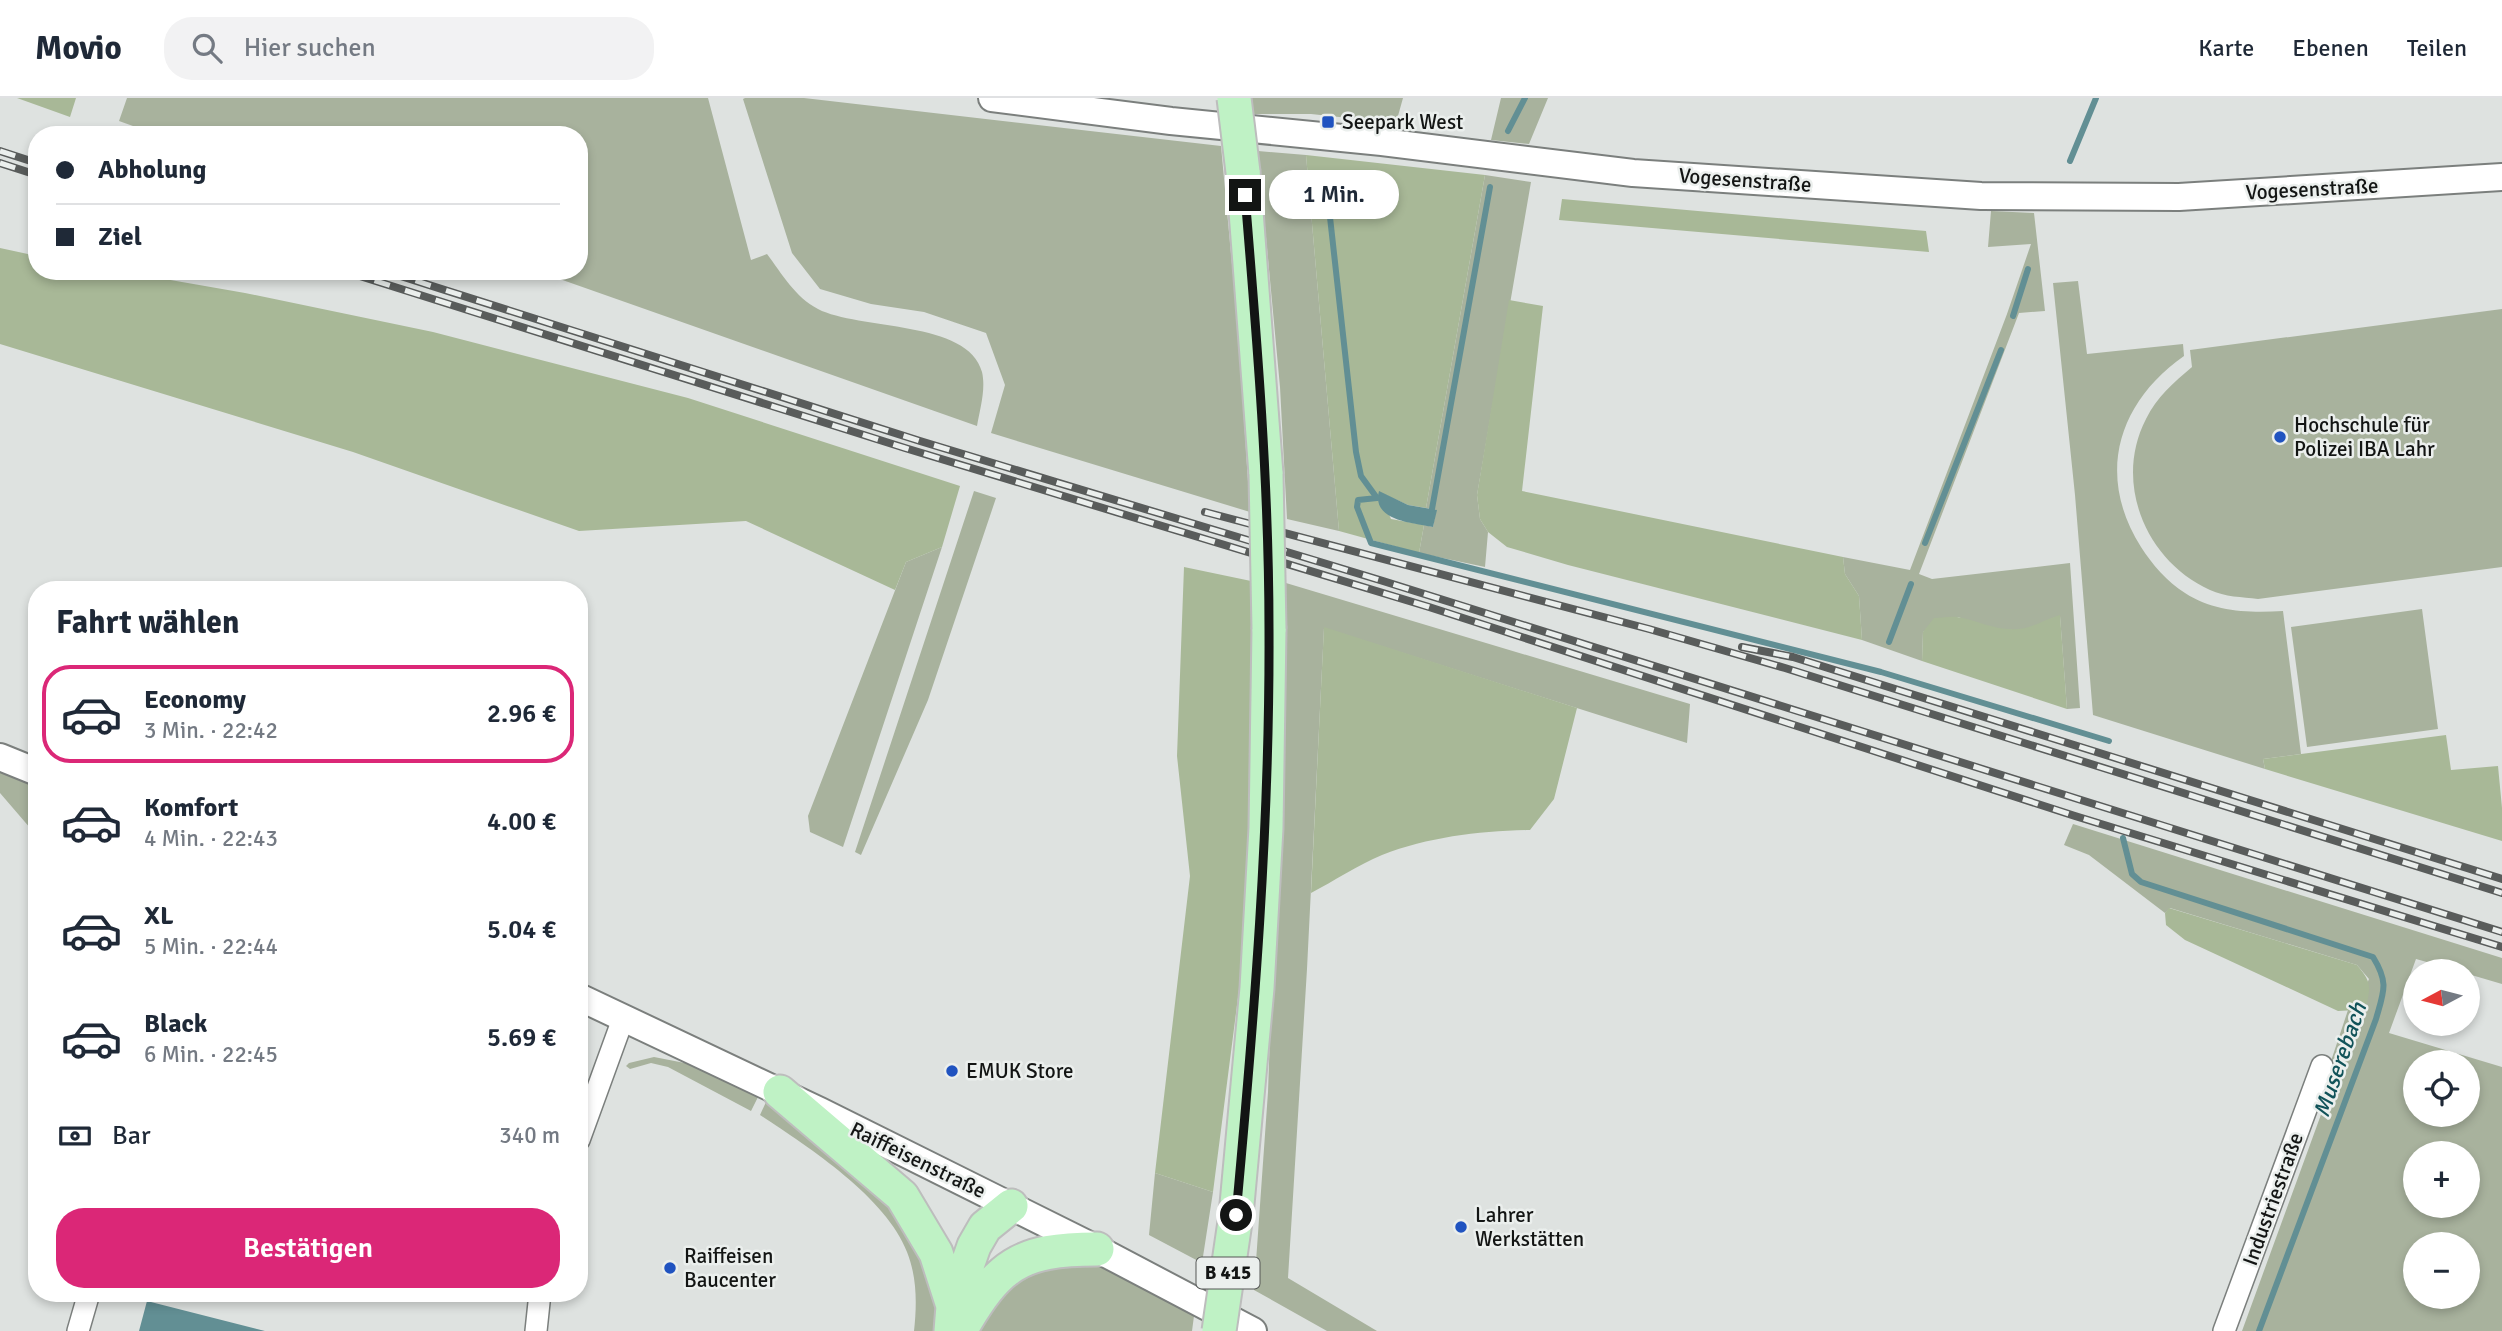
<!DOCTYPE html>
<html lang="de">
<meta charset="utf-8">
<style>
:root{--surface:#fff;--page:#f2f2f3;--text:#1f2937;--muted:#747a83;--line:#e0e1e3;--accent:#db2777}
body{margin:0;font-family:Signika,sans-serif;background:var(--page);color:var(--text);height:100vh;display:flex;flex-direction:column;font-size:26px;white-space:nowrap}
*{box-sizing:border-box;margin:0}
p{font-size:23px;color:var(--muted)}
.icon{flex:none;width:38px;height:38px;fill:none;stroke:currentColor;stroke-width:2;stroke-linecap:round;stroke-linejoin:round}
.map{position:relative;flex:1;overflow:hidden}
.sheet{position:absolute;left:28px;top:483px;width:560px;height:721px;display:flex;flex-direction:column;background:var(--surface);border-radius:28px;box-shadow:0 4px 10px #0003}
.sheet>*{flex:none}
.top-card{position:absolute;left:28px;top:28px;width:560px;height:154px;border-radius:28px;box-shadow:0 4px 10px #0003;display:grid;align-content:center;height:154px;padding:0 28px;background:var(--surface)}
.needle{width:46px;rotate:263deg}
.controls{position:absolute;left:2403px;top:861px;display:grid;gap:14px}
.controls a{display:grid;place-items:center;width:77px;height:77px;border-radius:50%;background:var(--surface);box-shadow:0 4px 10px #0003;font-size:35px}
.end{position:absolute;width:32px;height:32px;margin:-16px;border:9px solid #131514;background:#fff;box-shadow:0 0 0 4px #fff}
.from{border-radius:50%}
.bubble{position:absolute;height:49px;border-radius:24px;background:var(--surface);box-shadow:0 4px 10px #0003;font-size:23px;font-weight:600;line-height:49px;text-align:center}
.top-card b{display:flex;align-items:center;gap:24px;height:66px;font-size:26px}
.top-card b+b{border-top:2px solid var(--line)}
.top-card i{width:18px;height:18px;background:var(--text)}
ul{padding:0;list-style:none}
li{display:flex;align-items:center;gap:21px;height:98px;margin:0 14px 10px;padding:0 14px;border:4px solid transparent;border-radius:28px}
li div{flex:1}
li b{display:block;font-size:26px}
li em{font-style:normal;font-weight:600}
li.selected{border-color:var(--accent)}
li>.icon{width:63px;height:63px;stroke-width:1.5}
h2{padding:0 28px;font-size:32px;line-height:84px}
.pay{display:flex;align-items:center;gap:18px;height:77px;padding:0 28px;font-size:26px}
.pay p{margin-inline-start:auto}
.cta{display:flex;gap:14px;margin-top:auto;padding:14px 28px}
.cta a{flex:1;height:80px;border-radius:28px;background:var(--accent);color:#fff;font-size:28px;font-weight:600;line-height:80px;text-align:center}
header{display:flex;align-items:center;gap:42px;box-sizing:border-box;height:98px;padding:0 35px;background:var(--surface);border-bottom:2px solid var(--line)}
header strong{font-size:33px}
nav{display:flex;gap:38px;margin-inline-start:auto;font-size:24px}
.search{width:490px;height:63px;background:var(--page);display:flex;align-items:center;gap:18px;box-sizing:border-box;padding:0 24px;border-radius:28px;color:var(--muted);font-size:26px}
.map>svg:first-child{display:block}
</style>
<header>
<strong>Movio</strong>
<div class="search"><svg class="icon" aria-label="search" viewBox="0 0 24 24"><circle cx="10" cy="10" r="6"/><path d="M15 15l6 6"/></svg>Hier suchen</div>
<nav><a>Karte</a><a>Ebenen</a><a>Teilen</a></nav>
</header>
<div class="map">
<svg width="2502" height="1233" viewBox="0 0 2502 1233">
<rect width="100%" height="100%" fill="#dee2e0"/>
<!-- green -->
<path fill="#a8b29d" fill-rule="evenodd" d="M127,0h581l43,162 16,-6c15,20 28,43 51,55 40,21 151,11 164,63 4,17 -2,37 -5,54l-440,-155h42v-136h-421l-39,-14z
M745,0h59l417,48 17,183 12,183 -259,-79 14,-48 -19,-52 -62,-21 -53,-8 -51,-15 -28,-36 -49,-154z
M1247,0h156l-7,25 -85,-9h-62z
M1501,0h47l-19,46 -38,-4z
M1258,53l48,4 33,376 -52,-12 -7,-132z
M1485,77l46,7 -54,313 3,24 8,13 -3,35 -66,-14 5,-28 9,2 3,-17 -10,-2z
M1991,113l43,2 11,98 -26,2 -100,261 13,5 138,-16 10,145 -13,1 -7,-93c-10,2 -16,7 -25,10 -24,10 -55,-1 -77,-9l-35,15 -1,29 -60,-21 -3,-44 -14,-22 -2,-17 67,13 97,-256 24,-70 -43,3z
M2078,183l9,73 96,-10 1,12c-67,47 -88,120 -43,191 11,17 26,35 44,46 29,19 64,20 98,18l18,143 -38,5 2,10 -172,-54 -18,-220 -22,-212z
M2502,211v258l-244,32c-16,-2 -33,-2 -48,-9 -64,-29 -97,-107 -64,-171 11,-22 27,-36 46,-52l-2,-17z
M974,393l22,7 -68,202 -67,155 -6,-3z
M942,449l-99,300 -33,-15 -2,-16 98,-254z
M1286,485l404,121 -3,39 -363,-115 -17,341 -19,309 89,53h-50l-73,-41 14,-198z
M2422,511l16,120 -131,18 -16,-120z
M0,672l37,17v49l-37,-43z
M2073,726l429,134v26l-34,-10v-3h-9l-43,-12 -27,74 113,34v264h-260l96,-263 -8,-4 18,-54h8l13,-31 -12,-14 -187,-57 -5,5 -76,-58 -25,-10zM2415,964h53v53h-53zM2415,1055h53v53h-53zM2415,1146h53v53h-53z
M654,959l41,8 63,32 -7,14 -83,-44 -17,-4 -21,6 -4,-3 3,-3z
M766,1004l37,22 89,76 42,78 3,53h-23c3,-27 3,-54 -7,-79 -21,-55 -100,-106 -147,-137z
M1155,1075l58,19 -11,71 -53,-28z
M1064,1162l38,7 92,49 -2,15h-216l33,-51z"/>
<!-- forest -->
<path fill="#a8b897" d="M17,0h59l-6,19z
M1306,57l179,20 -59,333 -18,-3 -29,-13 12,27 33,6 -5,28 -80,-22z
M1562,101l364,32 3,21 -370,-32z
M0,150l37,8v15h82l126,22 188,39 255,66 272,88 -18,61 -36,15 -11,28 -149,-69 -167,10 -226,-79 -353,-108z
M1509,202l34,6 -21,185 321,66 2,17 14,22 3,44 -294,-75 -61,-18 -19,-15 -8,-13 -3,-24z
M1184,469l67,14 6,100 -12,262 -32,249 -58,-19 35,-297 -13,-120z
M2060,517l7,94 -145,-48 1,-29 11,-14c7,0 16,-2 23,-1 20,3 38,14 61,12 16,-1 27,-10 42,-14z
M1324,529l253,81 -23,91 -24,31c-51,1 -101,7 -148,25 -24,10 -48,26 -71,38z
M2446,637l5,35 47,-4 4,42v33l-237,-72 -2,-10z
M2169,810l188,57c13,16 14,19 10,38l-11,7 -18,1 -153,-71 -19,-15 -1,-12z"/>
<!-- water -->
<path fill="#628f94" d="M1379,393l29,14 29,5 -4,17c-19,-4 -62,-6 -54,-36z
M147,1203l118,30h-126z"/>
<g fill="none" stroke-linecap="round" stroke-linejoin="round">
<!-- stream -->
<path stroke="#628f94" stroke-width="6" d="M1508,33l17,-33
M2070,63l26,-63
M1326,83l30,271 5,24 16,22 -19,2 -1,7 14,36 510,129 228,69
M2013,218l15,-47
M1432,411l58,-322
M1925,445l76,-193
M1889,544l22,-58
M2123,740l9,36 9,8 232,75c16,26 11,34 3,62l-117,312"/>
<!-- minor casing -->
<g stroke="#7b7f7d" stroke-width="24">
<path id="minor" d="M579,1042l44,-121
M78,1233l11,-38
M536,1233l4,-38
M2224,1233l98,-265"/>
</g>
<!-- tertiary casing -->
<g stroke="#7b7f7d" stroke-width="30">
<path id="tertiary" d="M992,0l179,23 211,21 251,31 348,23 198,1 323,-20
M0,659l37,15
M579,899l241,114 277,138 156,82"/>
</g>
<!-- primary casing -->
<g stroke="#bdbdbd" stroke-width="37">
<path id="primary" d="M1243,74l23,302
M780,994l122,104 34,57 17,53 -2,25
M1236,1117l21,-227 9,-160 3,-199
M953,1208l21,-60 11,-19 26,-21
M960,1233c38,-66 59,-82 137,-82"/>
</g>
<!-- minor -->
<use href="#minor" stroke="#fff" stroke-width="21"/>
<!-- tertiary -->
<use href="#tertiary" stroke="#fff" stroke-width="26"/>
<!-- primary -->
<use href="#primary" stroke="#bff2c5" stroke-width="33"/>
<!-- rail casing -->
<g stroke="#595c5b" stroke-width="8">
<path id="rail" d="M0,53l37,12
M0,65l37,12
M344,173l561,177 524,159 646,209 427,131
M385,173l535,170 463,140 1119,351
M1205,414l444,117 136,39 717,225
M1742,549l51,10 709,222"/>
</g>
<!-- rail -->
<use href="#rail" stroke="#ebefed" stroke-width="5" stroke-dasharray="16" stroke-linecap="butt"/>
<!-- primary-bridge casing -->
<g stroke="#bdbdbd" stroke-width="37" stroke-linecap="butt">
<path id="primary-bridge" d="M1234,0l9,74
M1266,376l3,155
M1219,1233l17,-116"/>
</g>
<!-- primary-bridge -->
<use href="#primary-bridge" stroke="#bff2c5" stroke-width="33"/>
</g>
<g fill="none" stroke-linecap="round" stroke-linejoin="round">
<!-- route -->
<path stroke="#131514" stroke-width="9" d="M1236,1117c18,-195 34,-390 33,-586 0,-145 -12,-289 -24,-434"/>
</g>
<!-- markers -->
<g fill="#2053c0" stroke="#ebefed" stroke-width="2.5">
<rect x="1321" y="17" width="14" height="14" rx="3.5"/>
<circle cx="2280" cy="339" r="7"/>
<circle cx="952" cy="973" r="7"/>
<circle cx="1461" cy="1129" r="7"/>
<circle cx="670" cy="1170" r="7"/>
</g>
<g text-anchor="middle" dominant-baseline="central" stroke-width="5" stroke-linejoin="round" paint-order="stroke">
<!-- shield labels -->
<rect fill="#ebefed" stroke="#545655" stroke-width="2" x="1196.5" y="1159.5" width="63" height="31" rx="5"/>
<g font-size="19" font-weight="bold" fill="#131514">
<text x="1228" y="1175">B 415</text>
</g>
<!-- poi labels -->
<g font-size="21" fill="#131514" stroke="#ebefed" text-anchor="start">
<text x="1342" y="24">Seepark West</text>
<text x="2294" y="327">Hochschule für<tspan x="2294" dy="24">Polizei IBA Lahr</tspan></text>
<text x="966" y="973">EMUK Store</text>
<text x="1475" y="1117">Lahrer<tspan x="1475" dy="24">Werkstätten</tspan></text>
<text x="684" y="1158">Raiffeisen<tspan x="684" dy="24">Baucenter</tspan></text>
</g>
<!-- street labels -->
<g font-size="21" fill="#131514" stroke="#ebefed">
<text transform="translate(1745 82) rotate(4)">Vogesenstraße</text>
<text transform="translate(2312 91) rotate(-3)">Vogesenstraße</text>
<text transform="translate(918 1062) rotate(26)">Raiffeisenstraße</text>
<text transform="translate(2273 1101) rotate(-70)">Industriestraße</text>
</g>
<!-- water labels -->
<g font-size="23" font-style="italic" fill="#115359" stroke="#ebefed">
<text transform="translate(2340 962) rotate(-71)">Muserebach</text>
</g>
</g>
</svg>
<div class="controls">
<a><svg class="needle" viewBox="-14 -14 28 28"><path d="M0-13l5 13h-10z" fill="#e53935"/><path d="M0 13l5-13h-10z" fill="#747a83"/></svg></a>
<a><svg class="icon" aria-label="locate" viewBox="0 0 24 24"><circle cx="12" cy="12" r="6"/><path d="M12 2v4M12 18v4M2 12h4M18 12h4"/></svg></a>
<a>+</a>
<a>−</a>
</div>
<i class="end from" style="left:1236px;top:1117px"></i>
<i class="end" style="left:1245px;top:97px"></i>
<div class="bubble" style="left:1269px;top:72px;width:130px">1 Min.</div>
<div class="top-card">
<b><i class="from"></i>Abholung</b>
<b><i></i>Ziel</b>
</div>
<section class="sheet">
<h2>Fahrt wählen</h2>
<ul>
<li class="selected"><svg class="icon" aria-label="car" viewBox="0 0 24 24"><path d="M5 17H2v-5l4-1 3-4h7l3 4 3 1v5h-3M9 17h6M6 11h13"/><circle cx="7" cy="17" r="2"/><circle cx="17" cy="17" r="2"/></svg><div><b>Economy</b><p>3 Min. · 22:42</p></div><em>2.96 €</em></li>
<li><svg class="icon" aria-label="car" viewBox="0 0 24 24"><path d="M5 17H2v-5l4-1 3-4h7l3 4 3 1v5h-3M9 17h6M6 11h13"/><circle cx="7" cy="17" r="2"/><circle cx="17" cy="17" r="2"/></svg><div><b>Komfort</b><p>4 Min. · 22:43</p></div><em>4.00 €</em></li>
<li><svg class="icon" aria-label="car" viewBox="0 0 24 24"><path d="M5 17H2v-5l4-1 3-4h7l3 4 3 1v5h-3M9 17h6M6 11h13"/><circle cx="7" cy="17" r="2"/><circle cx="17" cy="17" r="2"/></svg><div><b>XL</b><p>5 Min. · 22:44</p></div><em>5.04 €</em></li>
<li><svg class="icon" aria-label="car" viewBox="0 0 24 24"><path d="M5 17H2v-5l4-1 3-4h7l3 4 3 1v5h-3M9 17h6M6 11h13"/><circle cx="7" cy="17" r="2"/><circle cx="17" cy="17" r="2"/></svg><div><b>Black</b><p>6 Min. · 22:45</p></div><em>5.69 €</em></li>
</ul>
<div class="pay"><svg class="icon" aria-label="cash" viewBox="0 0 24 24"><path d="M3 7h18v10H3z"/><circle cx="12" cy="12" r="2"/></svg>Bar<p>340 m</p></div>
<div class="cta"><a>Bestätigen</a></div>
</section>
</div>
